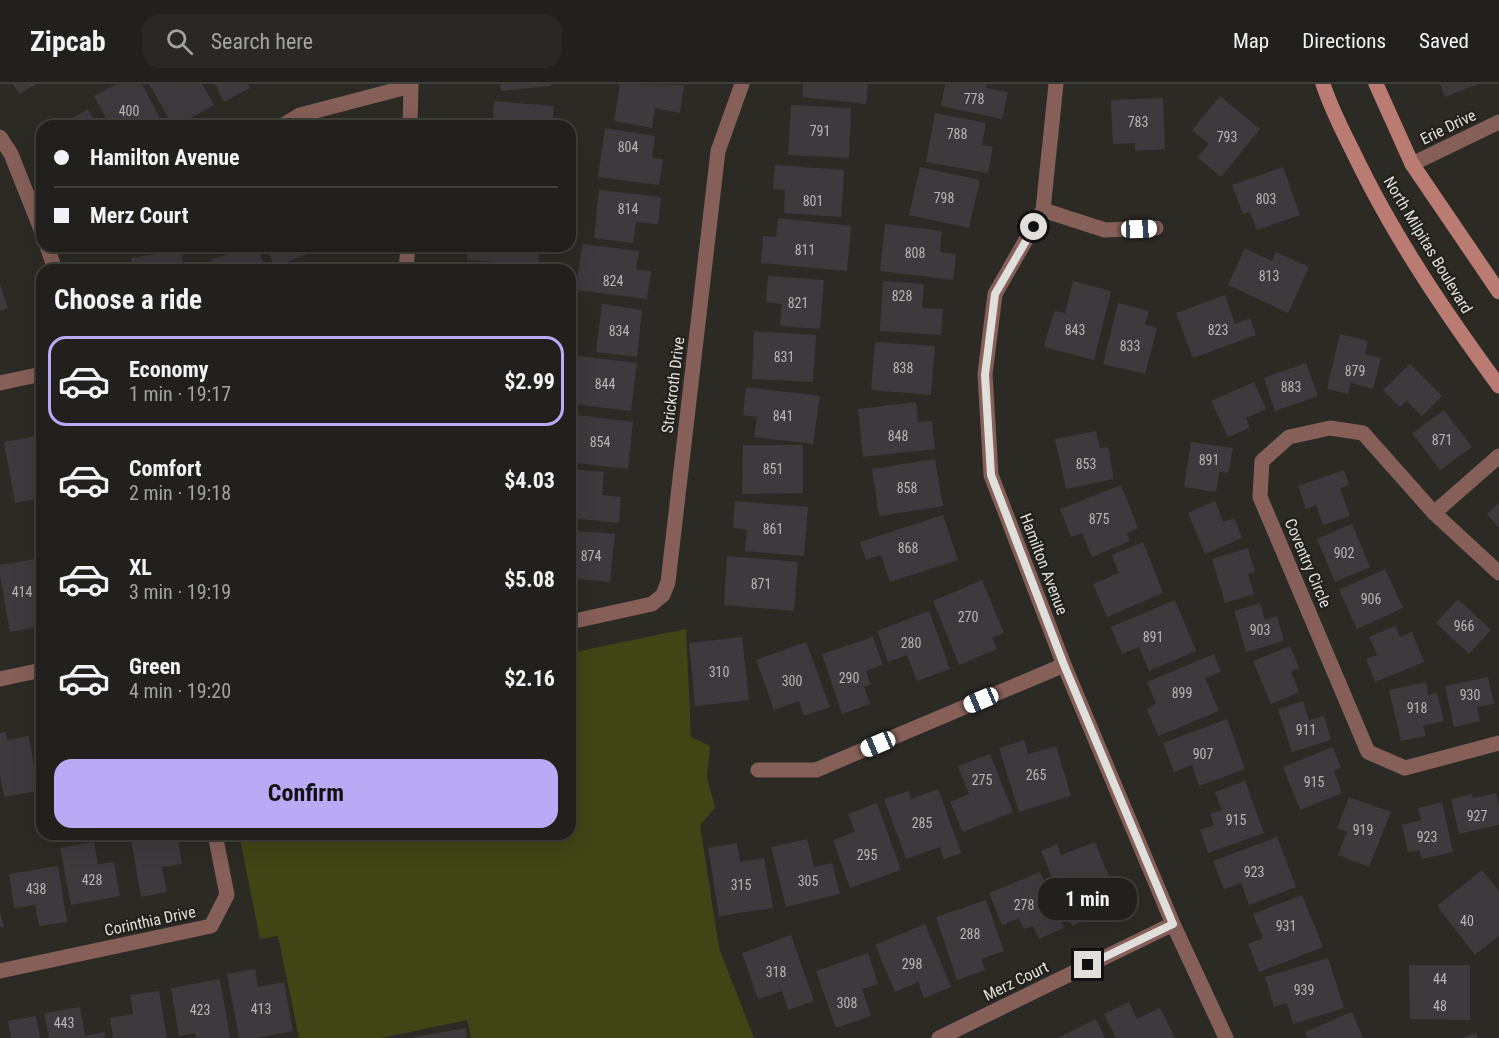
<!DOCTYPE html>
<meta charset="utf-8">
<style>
:root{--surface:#21201c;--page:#292825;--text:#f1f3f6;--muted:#a2a3a3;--line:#3e3e3b;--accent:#baaaf6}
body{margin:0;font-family:"Roboto Condensed",sans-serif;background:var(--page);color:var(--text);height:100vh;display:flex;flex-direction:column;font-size:22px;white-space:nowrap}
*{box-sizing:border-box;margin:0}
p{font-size:20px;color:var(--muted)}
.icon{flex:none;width:33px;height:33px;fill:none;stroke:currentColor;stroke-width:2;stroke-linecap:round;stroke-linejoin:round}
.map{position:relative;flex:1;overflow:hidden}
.sheet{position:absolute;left:36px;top:180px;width:540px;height:576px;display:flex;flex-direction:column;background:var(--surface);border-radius:18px;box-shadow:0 6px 24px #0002,0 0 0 2px var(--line)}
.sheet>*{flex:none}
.guide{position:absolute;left:36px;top:36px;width:540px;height:132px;border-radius:18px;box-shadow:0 6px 24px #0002,0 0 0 2px var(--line);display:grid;align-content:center;height:132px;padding:0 18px;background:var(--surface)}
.end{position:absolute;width:27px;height:27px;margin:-14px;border:8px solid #e0dfdb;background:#111;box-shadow:0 0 0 3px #111}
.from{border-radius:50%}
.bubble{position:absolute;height:42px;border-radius:18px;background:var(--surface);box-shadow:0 6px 24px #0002,0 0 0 2px var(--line);font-size:20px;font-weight:700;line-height:42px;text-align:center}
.car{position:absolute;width:18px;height:36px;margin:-18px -9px;border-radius:8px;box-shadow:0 0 4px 2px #0007;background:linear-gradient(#fff 24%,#345 0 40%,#fff 0 76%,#345 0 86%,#fff 0)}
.guide b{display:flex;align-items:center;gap:21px;height:57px;font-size:22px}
.guide b+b{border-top:2px solid var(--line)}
.guide i{width:15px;height:15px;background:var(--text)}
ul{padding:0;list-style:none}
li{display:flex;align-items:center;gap:18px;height:90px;margin:0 12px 9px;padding:0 6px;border:3px solid transparent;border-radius:18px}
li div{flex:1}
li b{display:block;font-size:22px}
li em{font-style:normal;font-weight:700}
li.active{border-color:var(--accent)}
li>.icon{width:54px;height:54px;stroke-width:1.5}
h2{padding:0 18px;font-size:27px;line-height:72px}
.cta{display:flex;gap:12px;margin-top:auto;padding:12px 18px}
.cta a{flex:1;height:69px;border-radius:18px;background:var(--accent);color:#111;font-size:24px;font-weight:700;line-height:69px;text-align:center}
header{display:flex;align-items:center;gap:36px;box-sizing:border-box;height:84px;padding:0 30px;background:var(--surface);border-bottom:2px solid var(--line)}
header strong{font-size:28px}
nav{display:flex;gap:33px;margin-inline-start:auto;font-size:21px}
.search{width:420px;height:54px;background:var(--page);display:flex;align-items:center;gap:15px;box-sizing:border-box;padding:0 21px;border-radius:18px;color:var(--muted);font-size:22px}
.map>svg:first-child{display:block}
</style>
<header>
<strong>Zipcab</strong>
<div class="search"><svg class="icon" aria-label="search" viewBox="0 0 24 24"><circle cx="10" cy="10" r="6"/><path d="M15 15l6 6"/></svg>Search here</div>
<nav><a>Map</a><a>Directions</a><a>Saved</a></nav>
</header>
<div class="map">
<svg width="1499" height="954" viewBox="0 0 1499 954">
<rect width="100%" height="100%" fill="#2c2a25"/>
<!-- green -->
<path fill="#414415" d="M686,545l5,108 19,9 -3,31 8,31 -15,17 19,123 35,90h-283l-4,-18 -86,18h-82l-21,-102 -18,3 -21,-105h331v-181z"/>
<!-- building -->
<path fill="#3e393d" d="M13,0h24l-18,10z
M117,0h25l22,42h-54l-16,-30z
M149,0h53l12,21 -37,21h-4z
M215,0h33l2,4 -26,14z
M500,0h51v2l-50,5z
M620,0l64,1 -4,28 -25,-5 -3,20 -38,-7z
M803,0h65l-2,20 -64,-7z
M945,0h42l-1,4 22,4 -6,27 -61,-13z
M1440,0h38l-33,13z
M1220,12l40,33 -39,48 -24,-20 12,-13 -17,-14z
M1163,14l2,51 -30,2v-8l-22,1 -2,-44z
M494,17l60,5 -2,20h-60z
M791,21l60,3 -2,50 -61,-3z
M88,25l10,17h-40z
M935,29l51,10 -4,22 11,2 -5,26 -62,-11z
M605,44l50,8 -3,22 11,1 -4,26 -61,-8z
M775,81l69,5 -3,47 -57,-4 1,-23 -12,-1z
M920,83l60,13 -11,48 -60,-13z
M1283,83l17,48 -43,15 -7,-18 -7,2 -11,-29z
M599,106l62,7 -3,27 -22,-2 -3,21 -39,-5z
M778,134l73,8 -4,45 -86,-8 2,-27 13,1z
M885,140l57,7 -2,21 16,2 -3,26 -73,-9z
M582,160l57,7 -3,19 15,1 -4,28 -71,-9z
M227,162h31l7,24h-51l-3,-11 18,-5z
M266,162h53l1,3 -46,18z
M327,162h28v1l-26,7z
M468,162h71l-1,19 -71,-5z
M1245,164l27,13 4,-9 33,15 -21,46 -60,-28z
M181,166l3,20h-51l-2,-12z
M768,192l56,4 -4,49 -40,-3 2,-22 -16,-2z
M883,197l41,3 -2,24 21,1 -2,26 -61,-4z
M1073,197l38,10 -17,69 -50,-13 10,-36 11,2z
M0,201l8,23 -8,3z
M1225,211l10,29 15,-6 6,17 -63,23 -17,-45z
M1118,219l31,8 -4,13 12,4 -12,46 -42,-10z
M602,220l40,6 -5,47 -41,-5z
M754,247l62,4 -3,47 -61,-3z
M1340,250l28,7 -3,13 16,4 -8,31 -22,-6 -3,11 -21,-5z
M875,258l60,4 -4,49 -60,-5z
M578,272l59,7 -6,48 -59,-7z
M1306,279l12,33 -43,15 -11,-33z
M1410,280l32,32 -20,20 -15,-15 -7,6 -17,-17z
M1254,298l12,27 -20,9 4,10 -22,9 -17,-36z
M746,303l74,9 -7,48 -59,-7 3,-20 -14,-2z
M916,318l2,20 14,-1 3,28 -72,8 -5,-48z
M1444,326l28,37 -32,23 -28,-37z
M570,330l63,8 -5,47 -58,-7z
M1096,347l4,17 8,-1 6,32 -48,10 -11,-50z
M42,351v63l-27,5 -11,-61z
M1191,358l42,6 -5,25 -9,-1 -3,20 -32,-5z
M743,361h60v48l-61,1z
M935,375l8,47 -64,10 -7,-47z
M570,385l34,3 -2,23 19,2 -2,26 -49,-5z
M1344,386l5,15 -9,3 10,28 -27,9 -7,-20 -10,4 -8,-23z
M1121,401l17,43 -11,5 3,8 -38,16 -10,-24 -11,4 -11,-28z
M735,417l73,6 -4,49 -59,-5 2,-21 -14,-2z
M1215,417l8,21 11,-4 8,20 -37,16 -17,-41z
M1499,419v25l-12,-14z
M943,431l15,45 -68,22 -9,-27 -15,5 -6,-18z
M1352,440l18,43 -35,15 -18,-43z
M570,446l45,4 -5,48 -40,-4z
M1143,458l20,51 -56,24 -14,-33 26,-11 -7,-18z
M1248,464l7,24 -7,2 6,20 -29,9 -13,-44z
M727,472l71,6 -4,49 -70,-6z
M42,474v50l-6,1 3,18 -29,5 -10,-56v-11z
M1385,485l18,39 -46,21 -18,-39z
M982,496l22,53 -12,5 5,11 -38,16 -26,-64z
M1458,515l33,31 -22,24 -33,-31z
M1175,516l21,51 -47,20 -10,-24 -17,7 -11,-27z
M1260,519l5,17 12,-4 7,25 -38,11 -12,-41z
M929,527l21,58 -33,12 -10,-26 -19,7 -11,-31z
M1395,542l5,11 12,-5 12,30 -49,20 -9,-23 11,-4 -8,-18z
M742,553l7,63 -54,6 -6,-63z
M873,553l10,28 -17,6 5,14 -7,2 6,17 -28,10 -20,-60z
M806,558l24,65 -26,9 -5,-15 -25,9 -18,-50z
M1290,562l9,22 -8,4 8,20 -28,12 -18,-43z
M1214,570l7,18 -16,6 14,33 -61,25 -11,-27 9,-5 -9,-22z
M1488,593l6,27 -17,3 3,14 -26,6 -9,-41z
M1426,598l2,13 9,-2 7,28 -21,5 3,10 -25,5 -12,-51z
M1303,617l6,19 15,-4 7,24 -39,12 -14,-43z
M1227,635l18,50 -46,17 -7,-21 -18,7 -11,-29z
M6,648l1,8 22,-4 9,55 -34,6 -4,-23v-41z
M42,650v23h-1l-4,-22z
M1024,656l4,14 28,-8 15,50 -52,16 -20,-64z
M1333,663l8,21 -7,3 8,22 -42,17 -17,-43z
M990,670l23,58 -50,20 -13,-30 19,-8 -11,-28z
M1245,697l19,52 -56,20 -8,-23 14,-5 -4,-11 12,-4 -7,-18z
M938,705l23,64 -17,6 -4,-12 -34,12 -22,-60 25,-8 2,8z
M1496,709l3,13v19l-40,9 -8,-35 21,-5 1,4z
M1349,713l42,15 -22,55 -31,-12 9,-23 -10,-4z
M1442,718l11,50 -31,7 -3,-9 -11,2 -6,-27 19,-5 -3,-12z
M877,719l24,67 -51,18 -17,-48 22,-8 -7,-18z
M153,750h24l5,30 -20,3 5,25 -26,5 -10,-58z
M1277,753l19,50 -47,18 -8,-22 -17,6 -11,-28z
M807,755l7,28 18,-4 8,31 -54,13 -15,-60z
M94,758l4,22 16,-2 6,34 -49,9 -11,-57z
M1095,758l19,47 -22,9 7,17 -27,11 -31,-75 16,-7 4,11z
M737,759l3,19 24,-4 9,50 -54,8 -11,-68z
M58,782l9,56 -28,4 -4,-21 -21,3 -5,-34z
M1482,786l17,21v45l-24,19 -38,-49z
M1040,788l24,56 -25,11 -6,-13 -9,3 -5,-11 -17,7 -13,-32z
M1302,811l21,52 -64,25 -11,-28 15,-6 -10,-24z
M986,816l18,51 -23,8 4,11 -28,10 -21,-63z
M0,828l4,15h-4z
M925,840l26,63 -27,11 -6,-16 -23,10 -20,-47z
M791,851l23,66 -26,9 -6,-19 -24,8 -16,-46z
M868,869l10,31 -16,5 9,27 -35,12 -20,-57z
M1328,874l16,50 -51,16 -6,-21 -13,4 -9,-30z
M1409,881h61v55l-60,-1z
M255,885l3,18 26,-5 9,49 -37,7h-17l-12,-64z
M220,895l10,59h-34l-1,-5 -16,3 -8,-48z
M159,907l8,47h-54l-3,-20 23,-4 -3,-19z
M1129,918l8,17 23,-11 15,30h-59l-12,-24z
M80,923l5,29 19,-4 1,6h-56l-5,-25z
M1352,928l11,26h-55l-3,-6z
M36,932l4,22h-29l-3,-17z
M1096,935l9,19h-47z
M466,944l1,10h-53v-1z
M1476,949l2,5h-16z"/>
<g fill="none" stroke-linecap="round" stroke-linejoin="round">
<!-- minor -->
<path stroke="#855f58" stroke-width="15" d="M1056,0l-13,126 -48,84 -10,80 6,101 73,190 109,259 53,114
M282,42l18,-11 111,-29 -1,40
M0,53l11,17 31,78
M1412,80l87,-42
M1043,126l62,20 51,-2
M47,162l8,24
M406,186l2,-24
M0,299l42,-9
M1434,429l65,-57
M1499,489l-65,-60 -71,-80 -33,-5 -41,9 -27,24 -2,36 108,255 37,16 94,-25
M570,538l82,-18 11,-9 5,-13 50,-431 24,-67
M0,595l42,-9
M758,686h58l248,-105
M0,887l211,-45 16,-31 -12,-61
M939,954l234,-114"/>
<!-- secondary -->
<path stroke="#b97b72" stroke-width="15" d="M1323,0c9,28 23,53 36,80 39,79 88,151 140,222
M1376,0l36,80 87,128"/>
</g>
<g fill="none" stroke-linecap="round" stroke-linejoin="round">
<!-- route -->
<path stroke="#e0dfdb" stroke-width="8" d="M1034,143l-39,67 -10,81 6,100 73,190 109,259 -85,41"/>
</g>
<g text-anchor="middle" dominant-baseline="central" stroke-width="4.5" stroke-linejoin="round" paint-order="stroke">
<!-- number labels -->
<g font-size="14" fill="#b8b6b4">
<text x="974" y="15">778</text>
<text x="129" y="27">400</text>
<text x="1138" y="38">783</text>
<text x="820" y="47">791</text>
<text x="957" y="50">788</text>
<text x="1227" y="53">793</text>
<text x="628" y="63">804</text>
<text x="944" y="114">798</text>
<text x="1266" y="115">803</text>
<text x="813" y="117">801</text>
<text x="628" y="125">814</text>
<text x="805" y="166">811</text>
<text x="915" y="169">808</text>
<text x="1269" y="192">813</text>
<text x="613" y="197">824</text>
<text x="902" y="212">828</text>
<text x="798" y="219">821</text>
<text x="1075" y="246">843</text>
<text x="1218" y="246">823</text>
<text x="619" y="247">834</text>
<text x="1130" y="262">833</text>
<text x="784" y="273">831</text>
<text x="903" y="284">838</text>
<text x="1355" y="287">879</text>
<text x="605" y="300">844</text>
<text x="1291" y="303">883</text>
<text x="783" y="332">841</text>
<text x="898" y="352">848</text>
<text x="1442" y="356">871</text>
<text x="600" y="358">854</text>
<text x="1209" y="376">891</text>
<text x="1086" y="380">853</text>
<text x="773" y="385">851</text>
<text x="907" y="404">858</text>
<text x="1099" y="435">875</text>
<text x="773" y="445">861</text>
<text x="908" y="464">868</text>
<text x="1344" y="469">902</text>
<text x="591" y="472">874</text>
<text x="761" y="500">871</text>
<text x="22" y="508">414</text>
<text x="1371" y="515">906</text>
<text x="968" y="533">270</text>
<text x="1464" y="542">966</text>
<text x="1260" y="546">903</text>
<text x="1153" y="553">891</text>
<text x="911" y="559">280</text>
<text x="719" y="588">310</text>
<text x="849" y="594">290</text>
<text x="792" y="597">300</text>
<text x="1182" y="609">899</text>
<text x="1470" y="611">930</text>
<text x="1417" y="624">918</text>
<text x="1306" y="646">911</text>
<text x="1203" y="670">907</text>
<text x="1036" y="691">265</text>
<text x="982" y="696">275</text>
<text x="1314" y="698">915</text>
<text x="1477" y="732">927</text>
<text x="1236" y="736">915</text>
<text x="922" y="739">285</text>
<text x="1363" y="746">919</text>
<text x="1427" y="753">923</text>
<text x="867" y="771">295</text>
<text x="1254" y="788">923</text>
<text x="92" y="796">428</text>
<text x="808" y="797">305</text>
<text x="741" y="801">315</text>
<text x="36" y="805">438</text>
<text x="1024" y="821">278</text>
<text x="1467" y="837">40</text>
<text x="1286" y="842">931</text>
<text x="970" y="850">288</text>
<text x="912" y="880">298</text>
<text x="776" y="888">318</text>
<text x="1440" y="895">44</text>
<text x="1304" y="906">939</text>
<text x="847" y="919">308</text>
<text x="1440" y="922">48</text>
<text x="261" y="925">413</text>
<text x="200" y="926">423</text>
<text x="64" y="939">443</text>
</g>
<!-- street labels -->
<g font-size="16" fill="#e0dfdb" stroke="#22201b">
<text transform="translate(1448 43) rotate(-26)">Erie Drive</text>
<text transform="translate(1428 161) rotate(59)">North Milpitas Boulevard</text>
<text transform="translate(673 301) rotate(-83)">Strickroth Drive</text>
<text transform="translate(1308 479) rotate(67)">Coventry Circle</text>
<text transform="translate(1044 480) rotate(69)">Hamilton Avenue</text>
<text transform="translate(150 837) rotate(-12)">Corinthia Drive</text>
<text transform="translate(1016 897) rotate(-26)">Merz Court</text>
</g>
</g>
</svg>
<i class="end from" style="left:1034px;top:143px"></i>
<i class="end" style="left:1088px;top:881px"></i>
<div class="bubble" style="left:1038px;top:794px;width:99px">1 min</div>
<i class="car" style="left:1139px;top:145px;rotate:88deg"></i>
<i class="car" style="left:981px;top:616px;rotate:247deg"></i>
<i class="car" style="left:878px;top:660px;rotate:247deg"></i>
<div class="guide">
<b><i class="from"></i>Hamilton Avenue</b>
<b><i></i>Merz Court</b>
</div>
<section class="sheet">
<h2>Choose a ride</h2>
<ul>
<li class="active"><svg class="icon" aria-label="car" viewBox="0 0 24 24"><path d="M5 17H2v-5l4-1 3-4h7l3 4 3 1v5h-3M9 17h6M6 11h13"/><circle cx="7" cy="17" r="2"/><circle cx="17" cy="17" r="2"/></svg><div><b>Economy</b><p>1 min · 19:17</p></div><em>$2.99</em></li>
<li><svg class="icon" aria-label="car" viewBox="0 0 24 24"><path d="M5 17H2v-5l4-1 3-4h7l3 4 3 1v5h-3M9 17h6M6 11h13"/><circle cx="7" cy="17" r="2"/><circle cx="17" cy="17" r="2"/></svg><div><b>Comfort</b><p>2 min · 19:18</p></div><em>$4.03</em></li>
<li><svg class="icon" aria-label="car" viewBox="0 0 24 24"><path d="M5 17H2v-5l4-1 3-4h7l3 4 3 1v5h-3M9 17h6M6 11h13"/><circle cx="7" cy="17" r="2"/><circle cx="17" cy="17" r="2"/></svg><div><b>XL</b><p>3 min · 19:19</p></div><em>$5.08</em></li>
<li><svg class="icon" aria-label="car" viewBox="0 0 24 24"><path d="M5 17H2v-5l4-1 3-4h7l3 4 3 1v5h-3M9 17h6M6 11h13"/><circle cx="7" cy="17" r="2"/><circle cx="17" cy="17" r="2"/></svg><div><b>Green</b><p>4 min · 19:20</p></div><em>$2.16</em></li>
</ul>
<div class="cta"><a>Confirm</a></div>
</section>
</div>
